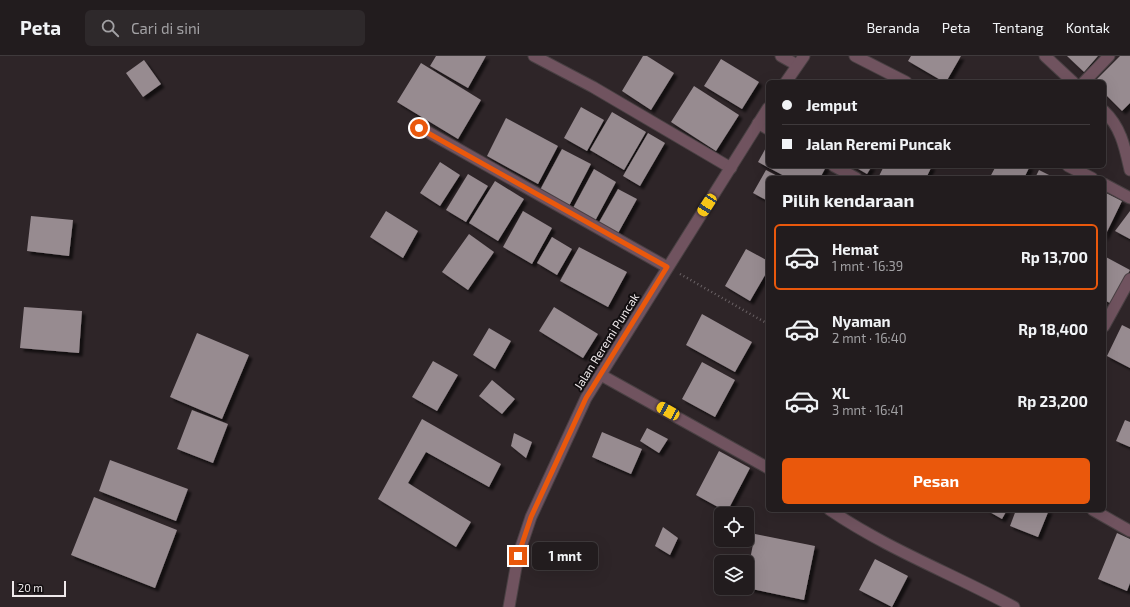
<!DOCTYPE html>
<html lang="id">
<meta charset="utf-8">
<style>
:root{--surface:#221c1e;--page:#2e292b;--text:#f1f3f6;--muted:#a2a1a4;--line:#3f3a3c;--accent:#ea580c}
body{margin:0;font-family:"Exo 2",sans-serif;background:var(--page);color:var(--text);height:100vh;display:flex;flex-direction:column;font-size:15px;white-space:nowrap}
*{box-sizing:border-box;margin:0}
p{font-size:13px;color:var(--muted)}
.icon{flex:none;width:22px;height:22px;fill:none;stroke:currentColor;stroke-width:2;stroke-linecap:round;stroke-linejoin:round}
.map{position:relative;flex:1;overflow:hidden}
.panel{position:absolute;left:766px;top:120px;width:340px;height:336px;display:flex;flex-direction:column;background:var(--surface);border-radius:6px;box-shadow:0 4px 16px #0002,0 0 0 1px var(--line)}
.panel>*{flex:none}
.banner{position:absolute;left:766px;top:24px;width:340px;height:88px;border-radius:6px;box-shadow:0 4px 16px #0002,0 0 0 1px var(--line);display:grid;align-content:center;height:88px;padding:0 16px;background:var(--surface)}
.tools{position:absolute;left:714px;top:451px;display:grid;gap:8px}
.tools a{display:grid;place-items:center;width:40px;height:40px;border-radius:6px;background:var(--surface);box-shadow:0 4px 16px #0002,0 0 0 1px var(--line);font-size:20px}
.scale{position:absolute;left:12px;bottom:10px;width:54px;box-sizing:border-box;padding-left:4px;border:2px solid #efe9eb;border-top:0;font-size:11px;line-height:14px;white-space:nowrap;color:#efe9eb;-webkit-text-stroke:3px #130f11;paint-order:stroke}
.end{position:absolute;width:18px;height:18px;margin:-9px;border:5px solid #ea580c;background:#fff;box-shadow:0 0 0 2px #fff}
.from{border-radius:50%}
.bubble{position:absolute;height:28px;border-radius:6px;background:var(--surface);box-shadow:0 4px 16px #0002,0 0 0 1px var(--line);font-size:13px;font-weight:700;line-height:28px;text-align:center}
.car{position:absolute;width:12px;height:24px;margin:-12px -6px;border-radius:5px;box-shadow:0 0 3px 1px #0007;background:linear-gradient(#f5c518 24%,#345 0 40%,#f5c518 0 76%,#345 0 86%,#f5c518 0)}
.banner b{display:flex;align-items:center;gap:14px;height:38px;font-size:15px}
.banner b+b{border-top:1px solid var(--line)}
.banner i{width:10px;height:10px;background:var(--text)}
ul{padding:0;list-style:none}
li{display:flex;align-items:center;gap:12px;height:66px;margin:0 8px 6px;padding:0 8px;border:2px solid transparent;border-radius:6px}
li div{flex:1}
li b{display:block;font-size:15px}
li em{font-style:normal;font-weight:700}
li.active{border-color:var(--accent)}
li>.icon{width:36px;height:36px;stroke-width:1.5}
h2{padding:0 16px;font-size:18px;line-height:48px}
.button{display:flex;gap:8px;margin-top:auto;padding:8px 16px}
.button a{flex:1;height:46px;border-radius:6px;background:var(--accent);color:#fff;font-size:16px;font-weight:700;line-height:46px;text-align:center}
header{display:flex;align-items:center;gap:24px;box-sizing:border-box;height:56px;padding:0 20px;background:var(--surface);border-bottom:1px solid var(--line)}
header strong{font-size:19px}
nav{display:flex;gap:22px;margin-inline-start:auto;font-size:14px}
.search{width:280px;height:36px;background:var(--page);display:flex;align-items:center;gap:10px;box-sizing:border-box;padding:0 14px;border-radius:6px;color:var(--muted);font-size:15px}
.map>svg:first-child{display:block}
</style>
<header>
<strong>Peta</strong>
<div class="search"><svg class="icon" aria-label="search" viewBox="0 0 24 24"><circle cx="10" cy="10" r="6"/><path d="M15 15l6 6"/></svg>Cari di sini</div>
<nav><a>Beranda</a><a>Peta</a><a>Tentang</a><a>Kontak</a></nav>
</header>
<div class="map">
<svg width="1130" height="551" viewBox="0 0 1130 551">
<defs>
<filter id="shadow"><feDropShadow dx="3.5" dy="3.5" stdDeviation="1" flood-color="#0009"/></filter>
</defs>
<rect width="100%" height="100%" fill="#2e2528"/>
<!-- building -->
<path fill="#978b90" filter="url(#shadow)" d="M436,0h50l-18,32 -38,-22z
M643,0h4l27,17 -23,37 -29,-19z
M911,0h50l-15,26h-2l-36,-21z
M1067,0h31l-14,16z
M1120,0h10v47l-8,8 -18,-18v-11h-10z
M721,3l38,23 -17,27 -38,-23z
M144,4l17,24 -18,13 -17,-24z
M421,7l60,37 -23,39 -61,-37z
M694,30l45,29 -23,36 -45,-29z
M581,51l23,13 -17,31 -23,-13z
M612,56l34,20 -22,38 -34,-20z
M506,62l52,28 -20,38 -51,-28z
M648,77l17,10 -25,43 -17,-10z
M768,88v22h56l2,1 -6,11h-32l-30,-16z
M562,93l29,15 -22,42 -29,-16z
M440,106l20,13 -20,31 -20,-13z
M853,110h19l-5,8z
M884,110h48l-6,12h-48z
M996,110h34l-6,12h-32l-2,-1z
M594,113l22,13 -21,39 -22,-13z
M766,114l15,8h-13v23l-15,-8z
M1039,114l16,8h-20z
M468,118l20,12 -22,36 -20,-12z
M495,125l29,18 -26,42 -29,-18z
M618,133l19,10 -20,36 -19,-11z
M1104,136l18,9 -18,37z
M386,155l32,20 -15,27 -33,-21z
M523,155l29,17 -20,36 -29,-17z
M1130,155v28l-15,-8z
M31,160l42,4 -4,36 -42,-5z
M469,178l25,18 -26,38 -26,-18z
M552,181l20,12 -15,26 -20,-12z
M579,191l48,25 -19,35 -48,-26z
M746,193l22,12v9l-18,31 -25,-15z
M1104,200l26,14 -18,34 -8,-4z
M24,251l58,4 -3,42 -59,-5z
M554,251l44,27 -15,24 -44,-27z
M702,258l50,28 -17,30 -49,-27z
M1122,269l8,4v39l-23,-12z
M489,272l22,13 -16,28 -22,-14z
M197,277l52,22 -27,64 -52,-22z
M433,305l25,14 -21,36 -25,-14z
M702,306l33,18 -20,37 -33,-18z
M492,324l23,19 -13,15 -23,-18z
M192,354l36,14 -15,39 -36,-14z
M422,363l79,45 -12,23 -63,-35 -18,31 63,39 -15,25 -78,-48z
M1125,364l5,2v25l-14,-6z
M647,372l21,11 -9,14 -19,-12z
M602,376l40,17 -11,25 -39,-17z
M514,377l18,9 -6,16 -15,-12z
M719,395l31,17 -23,44 -31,-17z
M110,404l78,29 -12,32 -77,-30z
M94,441l83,33 -22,58 -84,-33z
M986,454h21l-5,9z
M1016,454h33l-11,27 -28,-11z
M663,471l15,11 -8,17 -15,-9z
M1117,477l13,6v44l-3,8 -29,-12z
M755,478l60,12 -11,54 -57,-12v-13z
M875,503l33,17 -16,31 -33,-17z"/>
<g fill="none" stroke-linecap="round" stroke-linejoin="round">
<!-- minor casing -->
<g stroke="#494043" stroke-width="13">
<path id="minor" d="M534,0l59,31 138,81
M781,0l16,9
M855,0l51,26
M1045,0l28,26
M1084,26l25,-26
M1104,55c17,16 21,37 26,59
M758,67l10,6
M419,71l248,140
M834,110l22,12
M1068,110l24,12
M1104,128l26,14
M1104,270l26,-47
M601,319l167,93
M830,454c57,39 123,64 184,97
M1093,454l37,21"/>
</g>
<!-- tertiary casing -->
<g stroke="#494043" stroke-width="13">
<path id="tertiary" d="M786,26l18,-26
M509,551l9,-51 13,-39 55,-119 182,-290"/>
</g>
<!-- path -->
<path stroke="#6a6265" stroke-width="2.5" stroke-dasharray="1 3" stroke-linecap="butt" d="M680,218l88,50"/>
<!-- minor -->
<use href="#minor" stroke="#70535f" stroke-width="11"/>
<!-- tertiary -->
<use href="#tertiary" stroke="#70535f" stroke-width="11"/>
</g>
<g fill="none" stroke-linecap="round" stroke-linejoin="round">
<!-- route -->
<path stroke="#ea580c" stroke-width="5" d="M419,72l248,139 -81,131 -55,119 -13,39"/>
</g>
<g text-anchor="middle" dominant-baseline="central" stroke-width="4" stroke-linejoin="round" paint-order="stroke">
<!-- street labels -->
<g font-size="12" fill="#efe9eb" stroke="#130f11">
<text transform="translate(606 285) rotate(-58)">Jalan Reremi Puncak</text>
</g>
</g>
</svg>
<div class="tools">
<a><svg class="icon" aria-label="locate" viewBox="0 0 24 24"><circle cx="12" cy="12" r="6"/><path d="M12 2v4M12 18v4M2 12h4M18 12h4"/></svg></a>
<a><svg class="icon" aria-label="layers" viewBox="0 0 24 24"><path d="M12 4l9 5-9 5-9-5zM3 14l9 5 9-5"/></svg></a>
</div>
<div class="scale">20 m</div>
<i class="end from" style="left:419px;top:72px"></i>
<i class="end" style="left:518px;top:500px"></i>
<div class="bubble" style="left:532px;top:486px;width:66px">1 mnt</div>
<i class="car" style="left:707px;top:149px;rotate:213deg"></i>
<i class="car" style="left:668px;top:355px;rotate:299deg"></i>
<div class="banner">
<b><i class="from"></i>Jemput</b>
<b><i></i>Jalan Reremi Puncak</b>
</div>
<section class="panel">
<h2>Pilih kendaraan</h2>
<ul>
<li class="active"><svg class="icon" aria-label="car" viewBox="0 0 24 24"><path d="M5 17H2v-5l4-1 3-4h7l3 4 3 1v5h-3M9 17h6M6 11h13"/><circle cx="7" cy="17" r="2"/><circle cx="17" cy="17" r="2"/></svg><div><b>Hemat</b><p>1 mnt · 16:39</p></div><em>Rp 13,700</em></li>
<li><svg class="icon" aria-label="car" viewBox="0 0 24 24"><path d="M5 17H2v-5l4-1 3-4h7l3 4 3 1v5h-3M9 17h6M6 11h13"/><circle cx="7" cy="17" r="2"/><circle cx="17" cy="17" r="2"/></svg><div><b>Nyaman</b><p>2 mnt · 16:40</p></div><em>Rp 18,400</em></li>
<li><svg class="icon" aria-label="car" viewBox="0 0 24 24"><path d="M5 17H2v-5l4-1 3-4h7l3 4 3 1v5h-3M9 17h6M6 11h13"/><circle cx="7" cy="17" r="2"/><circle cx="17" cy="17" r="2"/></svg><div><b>XL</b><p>3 mnt · 16:41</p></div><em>Rp 23,200</em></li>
</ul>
<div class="button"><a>Pesan</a></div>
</section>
</div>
